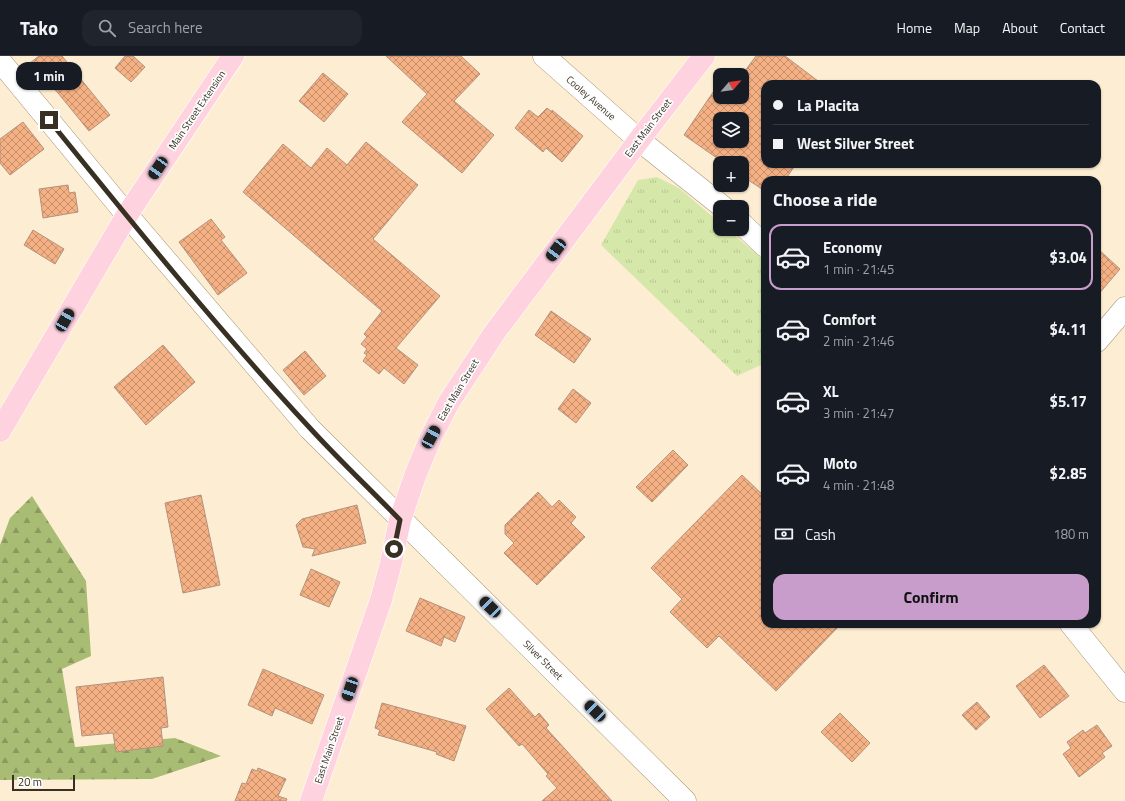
<!DOCTYPE html>
<meta charset="utf-8">
<style>
:root{--surface:#171b24;--page:#20242c;--text:#f1f3f6;--muted:#9ea1a6;--line:#363941;--accent:#c89dcc}
body{margin:0;font-family:"Titillium Web",sans-serif;background:var(--page);color:var(--text);height:100vh;display:flex;flex-direction:column;font-size:15px;white-space:nowrap}
*{box-sizing:border-box;margin:0}
p{font-size:13px;color:var(--muted)}
.icon{flex:none;width:22px;height:22px;fill:none;stroke:currentColor;stroke-width:2;stroke-linecap:round;stroke-linejoin:round}
.map{position:relative;flex:1;overflow:hidden}
.details{position:absolute;left:761px;top:120px;width:340px;height:452px;display:flex;flex-direction:column;background:var(--surface);border-radius:12px;box-shadow:0 1px 3px #0004}
.details>*{flex:none}
.banner{position:absolute;left:761px;top:24px;width:340px;height:88px;border-radius:12px;box-shadow:0 1px 3px #0004;display:grid;align-content:center;height:88px;padding:0 12px;background:var(--surface)}
.needle{width:26px;rotate:61deg}
.controls{position:absolute;left:713px;top:12px;display:grid;gap:8px}
.controls a{display:grid;place-items:center;width:36px;height:36px;border-radius:8px;background:var(--surface);box-shadow:0 1px 3px #0004;font-size:20px}
.scale{position:absolute;left:12px;bottom:10px;width:63px;box-sizing:border-box;padding-left:4px;border:2px solid #373023;border-top:0;font-size:11px;line-height:14px;white-space:nowrap;color:#373023;-webkit-text-stroke:3px #fdfdfd;paint-order:stroke}
.end{position:absolute;width:18px;height:18px;margin:-9px;border:5px solid #373023;background:#fff;box-shadow:0 0 0 2px #fff}
.from{border-radius:50%}
.bubble{position:absolute;height:28px;border-radius:12px;background:var(--surface);box-shadow:0 1px 3px #0004;font-size:13px;font-weight:700;line-height:28px;text-align:center}
.car{position:absolute;width:12px;height:24px;margin:-12px -6px;border-radius:5px;box-shadow:0 0 3px 1px #0007;background:linear-gradient(#222 24%,#8ab4d8 0 40%,#222 0 76%,#8ab4d8 0 86%,#222 0)}
.banner b{display:flex;align-items:center;gap:14px;height:38px;font-size:15px}
.banner b+b{border-top:1px solid var(--line)}
.banner i{width:10px;height:10px;background:var(--text)}
ul{padding:0;list-style:none}
li{display:flex;align-items:center;gap:12px;height:66px;margin:0 8px 6px;padding:0 4px;border:2px solid transparent;border-radius:12px}
li div{flex:1}
li b{display:block;font-size:15px}
li em{font-style:normal;font-weight:700}
li.active{border-color:var(--accent)}
li>.icon{width:36px;height:36px;stroke-width:1.5}
h2{padding:0 12px;font-size:18px;line-height:48px}
.pay{display:flex;align-items:center;gap:10px;height:44px;padding:0 12px;font-size:15px}
.pay p{margin-inline-start:auto}
.primary-button{display:flex;gap:8px;margin-top:auto;padding:8px 12px}
.primary-button a{flex:1;height:46px;border-radius:12px;background:var(--accent);color:#111;font-size:16px;font-weight:700;line-height:46px;text-align:center}
header{display:flex;align-items:center;gap:24px;box-sizing:border-box;height:56px;padding:0 20px;background:var(--surface);border-bottom:1px solid var(--line)}
header strong{font-size:19px}
nav{display:flex;gap:22px;margin-inline-start:auto;font-size:14px}
.search{width:280px;height:36px;background:var(--page);display:flex;align-items:center;gap:10px;box-sizing:border-box;padding:0 14px;border-radius:12px;color:var(--muted);font-size:15px}
.map>svg:first-child{display:block}
</style>
<header>
<strong>Tako</strong>
<div class="search"><svg class="icon" aria-label="search" viewBox="0 0 24 24"><circle cx="10" cy="10" r="6"/><path d="M15 15l6 6"/></svg>Search here</div>
<nav><a>Home</a><a>Map</a><a>About</a><a>Contact</a></nav>
</header>
<div class="map">
<svg width="1125" height="745" viewBox="0 0 1125 745">
<defs>
<pattern id="grass-tufts" width="24" height="20" patternUnits="userSpaceOnUse"><rect width="24" height="20" fill="#d6e8a9"/><path d="M3 7l-1-3M5 7V3M7 7l1-3M15 17l-1-3M17 17v-4M19 17l1-3" fill="none" stroke="#b8c791"/></pattern>
<pattern id="forest-firs" width="22" height="20" patternUnits="userSpaceOnUse"><rect width="22" height="20" fill="#a9bc73"/><path d="M5 1l3.5 6h-7zM16 11l3.5 6h-7z" fill="#8a995e"/></pattern>
<pattern id="building-cross-hatch" width="8" height="8" patternUnits="userSpaceOnUse"><rect width="8" height="8" fill="#f5b184"/><path d="M0 0l8 8M0 8l8-8" fill="none" stroke="#c7906c"/></pattern>
</defs>
<rect width="100%" height="100%" fill="#fdeed3"/>
<!-- grass -->
<path fill="url(#grass-tufts)" d="M657,121l22,11 41,35v6h7l38,32v102l-28,13 -136,-131 37,-65z"/>
<!-- forest -->
<path fill="url(#forest-firs)" d="M32,440l54,85 5,75 -29,13 13,78 100,-9 46,18 -69,23 -152,1v-235l10,-27z"/>
<!-- building -->
<path fill="url(#building-cross-hatch)" stroke="#b2927e" fill-rule="evenodd" d="M39,0h23l48,59 -21,16 -31,-38 -28,-30z
M125,0h8l12,11 -14,15 -16,-14z
M386,0h75l19,18 -26,27 40,34 -32,38 -60,-51 25,-28z
M756,0h29l37,28h-57v80h31l-11,16h-20v11l-23,-15v-13h-18l-40,-28 36,-53v21l5,-6h17v-22zM720,63h22v22h-22z
M323,17l25,21 -24,28 -25,-21z
M547,52l5,4v-2l31,26 -21,26 -16,-14 -3,4 -28,-24 14,-18 9,7z
M23,66l21,27 -34,26 -10,-12v-24z
M366,86l52,43 -45,54 67,57 -44,52 22,17 -14,19 -20,-16 -5,6 -16,-13 4,-6 -3,-2 3,-4 -6,-5 6,-7 -3,-3 18,-23 -139,-119 40,-48 28,24 16,-20 20,17z
M68,129l1,8 6,-1 3,20 -35,6 -4,-29z
M211,163l14,18 -4,3 26,33 -29,22 -39,-53z
M33,174l31,19 -9,15 -31,-19z
M1097,192l23,21 -23,27z
M551,255l40,28 -17,24 -39,-28z
M163,289l32,37 -49,43 -32,-38z
M305,295l21,25 -22,19 -21,-25z
M573,333l18,14 -15,20 -18,-14z
M673,394l15,15 -36,37 -16,-15z
M742,419l23,22v127h76l-65,67 -57,-55 -12,12 -37,-36 12,-13 -31,-31z
M538,436l14,15 7,-7 17,17 -5,6 14,14 -48,48 -33,-32 10,-10 -9,-9v-9z
M201,439l19,90 -37,8 -18,-90z
M357,449l9,38 -54,13 3,-7 -12,-2 -7,-22 6,-6z
M311,513l29,13 -11,25 -29,-12z
M420,542l45,19 -10,25 -11,-5 -3,9 -35,-15z
M1044,609l25,31 -29,22 -24,-32z
M263,613l61,26 -12,29 -37,-16 -3,8 -24,-11z
M163,621l5,50 -7,1 2,18 -47,6 -3,-19 -31,3 -6,-49z
M509,632l26,29 4,-4 10,12 -3,3 66,73h-70l15,-13 -11,-12 2,-2 -26,-30 -3,2 -33,-37z
M977,646l13,15 -14,13 -14,-15z
M382,647l84,23 -12,35 -18,-7 1,-2 -59,-17 2,-5 -5,-2z
M840,657l30,30 -18,19 -31,-30z
M1097,669l15,21 -10,7 3,4 -26,20 -16,-23 8,-6 -4,-6 16,-12 2,3z
M258,712l28,11 -8,17 9,3 -1,2h-51l7,-18 4,1 6,-15 5,2z"/>
<g fill="none" stroke-linecap="round" stroke-linejoin="round">
<!-- minor casing -->
<g stroke="#a79676" stroke-width="23">
<path id="minor" d="M544,0l95,84 84,67
M0,5l127,154 183,214 375,372
M742,168l23,22
M1097,285l28,-33
M1071,568l54,67"/>
</g>
<!-- major casing -->
<g stroke="#fff" stroke-width="23">
<path id="major" d="M0,375l127,-216 106,-159
M311,745l70,-201 10,-37 9,-43 15,-44 16,-39 18,-35 46,-70 144,-192 65,-84"/>
</g>
<!-- minor -->
<use href="#minor" stroke="#fff" stroke-width="22"/>
<!-- major -->
<use href="#major" stroke="#fed3df" stroke-width="22"/>
</g>
<g fill="none" stroke-linecap="round" stroke-linejoin="round">
<!-- route -->
<path stroke="#373023" stroke-width="5" d="M49,64c84,104 169,209 260,307 29,32 61,62 91,93l-6,29"/>
</g>
<g text-anchor="middle" dominant-baseline="central" stroke-width="3.5" stroke-linejoin="round" paint-order="stroke">
<!-- street labels -->
<g font-size="10" fill="#373023" stroke="#fdfdfd">
<text transform="translate(591 42) rotate(41)">Cooley Avenue</text>
<text transform="translate(197 54) rotate(-56)">Main Street Extension</text>
<text transform="translate(648 72) rotate(-53)">East Main Street</text>
<text transform="translate(458 334) rotate(-59)">East Main Street</text>
<text transform="translate(543 604) rotate(45)">Silver Street</text>
<text transform="translate(329 694) rotate(-71)">East Main Street</text>
</g>
</g>
</svg>
<div class="controls">
<a><svg class="needle" viewBox="-14 -14 28 28"><path d="M0-13l5 13h-10z" fill="#e53935"/><path d="M0 13l5-13h-10z" fill="#9ea1a6"/></svg></a>
<a><svg class="icon" aria-label="layers" viewBox="0 0 24 24"><path d="M12 4l9 5-9 5-9-5zM3 14l9 5 9-5"/></svg></a>
<a>+</a>
<a>−</a>
</div>
<div class="scale">20 m</div>
<i class="end from" style="left:394px;top:493px"></i>
<i class="end" style="left:49px;top:64px"></i>
<div class="bubble" style="left:16px;top:6px;width:66px">1 min</div>
<i class="car" style="left:158px;top:112px;rotate:214deg"></i>
<i class="car" style="left:556px;top:194px;rotate:217deg"></i>
<i class="car" style="left:65px;top:264px;rotate:30deg"></i>
<i class="car" style="left:431px;top:381px;rotate:29deg"></i>
<i class="car" style="left:490px;top:551px;rotate:314deg"></i>
<i class="car" style="left:350px;top:633px;rotate:199deg"></i>
<i class="car" style="left:595px;top:655px;rotate:315deg"></i>
<div class="banner">
<b><i class="from"></i>La Placita</b>
<b><i></i>West Silver Street</b>
</div>
<section class="details">
<h2>Choose a ride</h2>
<ul>
<li class="active"><svg class="icon" aria-label="car" viewBox="0 0 24 24"><path d="M5 17H2v-5l4-1 3-4h7l3 4 3 1v5h-3M9 17h6M6 11h13"/><circle cx="7" cy="17" r="2"/><circle cx="17" cy="17" r="2"/></svg><div><b>Economy</b><p>1 min · 21:45</p></div><em>$3.04</em></li>
<li><svg class="icon" aria-label="car" viewBox="0 0 24 24"><path d="M5 17H2v-5l4-1 3-4h7l3 4 3 1v5h-3M9 17h6M6 11h13"/><circle cx="7" cy="17" r="2"/><circle cx="17" cy="17" r="2"/></svg><div><b>Comfort</b><p>2 min · 21:46</p></div><em>$4.11</em></li>
<li><svg class="icon" aria-label="car" viewBox="0 0 24 24"><path d="M5 17H2v-5l4-1 3-4h7l3 4 3 1v5h-3M9 17h6M6 11h13"/><circle cx="7" cy="17" r="2"/><circle cx="17" cy="17" r="2"/></svg><div><b>XL</b><p>3 min · 21:47</p></div><em>$5.17</em></li>
<li><svg class="icon" aria-label="car" viewBox="0 0 24 24"><path d="M5 17H2v-5l4-1 3-4h7l3 4 3 1v5h-3M9 17h6M6 11h13"/><circle cx="7" cy="17" r="2"/><circle cx="17" cy="17" r="2"/></svg><div><b>Moto</b><p>4 min · 21:48</p></div><em>$2.85</em></li>
</ul>
<div class="pay"><svg class="icon" aria-label="cash" viewBox="0 0 24 24"><path d="M3 7h18v10H3z"/><circle cx="12" cy="12" r="2"/></svg>Cash<p>180 m</p></div>
<div class="primary-button"><a>Confirm</a></div>
</section>
</div>
